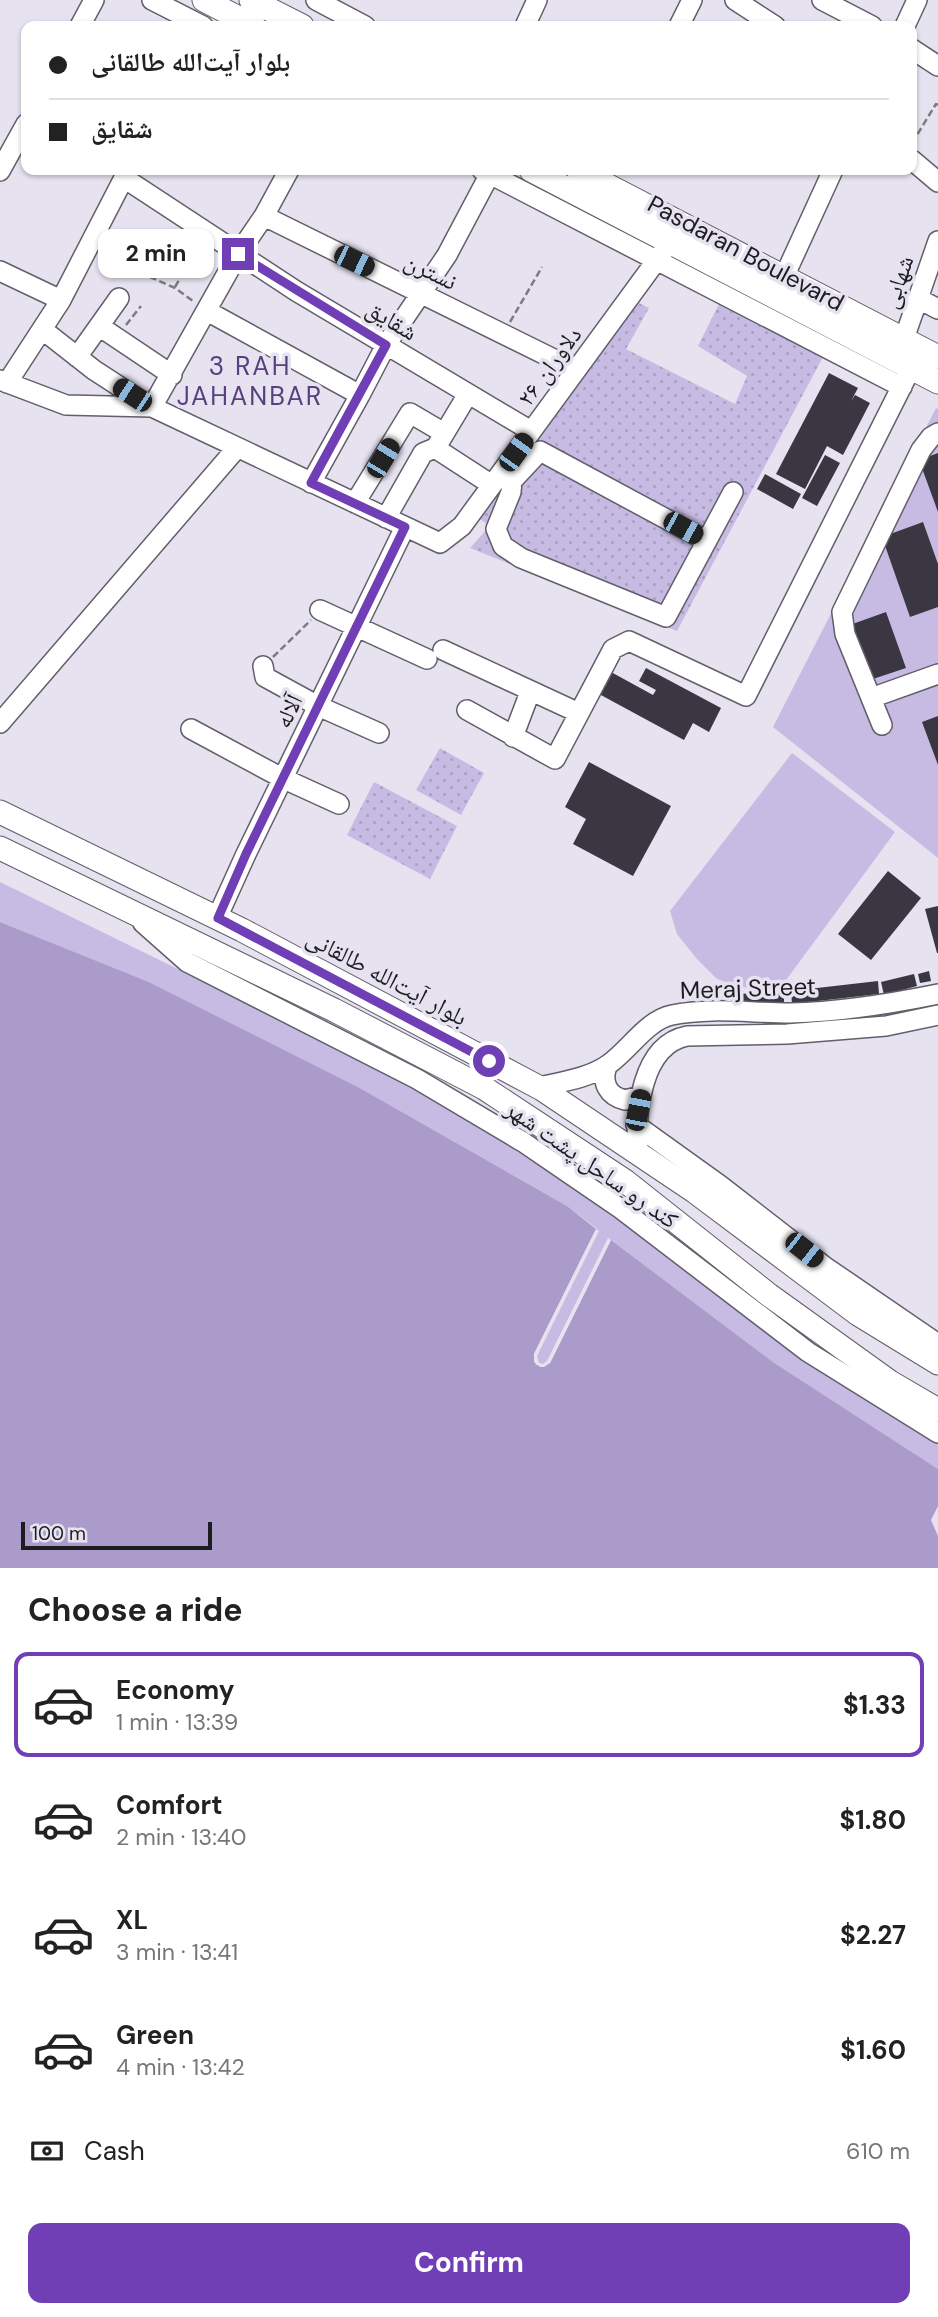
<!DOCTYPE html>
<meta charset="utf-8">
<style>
:root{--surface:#fff;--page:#f2f2f2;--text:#222;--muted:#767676;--line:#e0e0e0;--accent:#703eb5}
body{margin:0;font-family:"DM Sans","Noto Naskh Arabic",sans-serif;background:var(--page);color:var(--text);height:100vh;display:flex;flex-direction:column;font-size:26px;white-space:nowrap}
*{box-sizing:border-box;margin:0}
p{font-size:23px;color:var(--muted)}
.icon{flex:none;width:38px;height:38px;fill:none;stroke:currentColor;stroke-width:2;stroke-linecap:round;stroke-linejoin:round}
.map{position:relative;height:1568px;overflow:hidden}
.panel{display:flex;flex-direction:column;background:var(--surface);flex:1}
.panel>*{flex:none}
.hud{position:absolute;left:21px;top:21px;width:896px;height:154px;border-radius:14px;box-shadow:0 2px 5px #0004;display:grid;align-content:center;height:154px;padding:0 28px;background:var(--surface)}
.scale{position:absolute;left:21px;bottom:18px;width:191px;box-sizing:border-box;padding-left:7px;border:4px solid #1d1c21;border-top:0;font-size:19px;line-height:24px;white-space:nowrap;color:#1d1c21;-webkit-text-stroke:5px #e6e2f0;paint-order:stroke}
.end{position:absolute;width:32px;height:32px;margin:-16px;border:9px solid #703eb5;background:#fff;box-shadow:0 0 0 4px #fff}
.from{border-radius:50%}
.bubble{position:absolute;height:49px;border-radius:14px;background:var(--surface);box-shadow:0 2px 5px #0004;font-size:23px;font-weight:700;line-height:49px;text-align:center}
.car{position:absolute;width:21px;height:42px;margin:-21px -10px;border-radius:9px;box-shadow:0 0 5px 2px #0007;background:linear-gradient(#222 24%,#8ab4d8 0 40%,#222 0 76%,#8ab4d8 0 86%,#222 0)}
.hud b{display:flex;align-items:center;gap:24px;height:66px;font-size:26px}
.hud b+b{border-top:2px solid var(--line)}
.hud i{width:18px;height:18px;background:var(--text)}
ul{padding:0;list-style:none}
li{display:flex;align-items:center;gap:21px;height:105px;margin:0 14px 10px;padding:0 14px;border:4px solid transparent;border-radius:14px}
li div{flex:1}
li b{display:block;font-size:26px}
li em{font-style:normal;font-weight:700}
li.current{border-color:var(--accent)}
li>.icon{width:63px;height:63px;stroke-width:1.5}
h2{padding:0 28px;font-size:32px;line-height:84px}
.pay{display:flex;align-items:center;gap:18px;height:77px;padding:0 28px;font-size:26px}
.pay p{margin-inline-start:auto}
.primary-button{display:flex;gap:14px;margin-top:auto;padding:14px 28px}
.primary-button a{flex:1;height:80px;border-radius:14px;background:var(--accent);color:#fff;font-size:28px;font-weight:700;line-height:80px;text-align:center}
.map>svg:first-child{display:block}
</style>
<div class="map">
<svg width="938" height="1568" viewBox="0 0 938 1568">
<defs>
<pattern id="grass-dots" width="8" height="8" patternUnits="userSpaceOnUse" patternTransform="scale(1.75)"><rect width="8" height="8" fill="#c7bbe4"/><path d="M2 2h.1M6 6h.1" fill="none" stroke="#aaa0c3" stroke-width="1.8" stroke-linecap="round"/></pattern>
</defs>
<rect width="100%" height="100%" fill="#e6e2f0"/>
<!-- grass -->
<path fill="url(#grass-dots)" d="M724,294l100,61 -147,276 -207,-83 20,-22 -13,-9 162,-214 10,5 -23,41 109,55 12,-28 -49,-30z
M440,748l44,25 -23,42 -45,-25z
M374,782l83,44 -27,53 -83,-44z"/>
<!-- green -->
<path fill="#c7bbe4" d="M936,408l2,1v449l-165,-131z
M792,753l103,79 -117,159 -37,-4 -24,-8 -20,-20 -20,-25 -7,-23z
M0,882l339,166 113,61 163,106 60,48 120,87 143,94v25l-165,-107 -162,-122 -64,126 -13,-4 62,-134 -29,-22 -209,-119 -209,-105 -149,-60z"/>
<!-- water -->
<path fill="#aa9bca" d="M0,922l149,60 209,105 209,119 29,23 -62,125 2,11 14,-2 61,-123 162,122 165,107v37l-7,14 7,16v32h-938z"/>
<!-- pier -->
<path fill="#e6e2f0" d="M596,1229l3,2 -62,125 2,7 4,1 4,-3 61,-123 3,2 -61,123 -6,4h-4l-6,-5v-8z"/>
<!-- building -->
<path fill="#3a3742" d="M829,373l29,15 -7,13 4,-6 15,8 -27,52 -16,-9 -22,43 -29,-15z
M938,453v59l-19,-52z
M825,455l15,8 -23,43 -15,-8z
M765,474l36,20 -8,15 -36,-20z
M923,522l15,42v43l-28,10 -28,-80z
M886,612l20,56 -39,13 -20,-55z
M646,668l75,40 -12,24 -16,-9 -9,17 -85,-46 12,-22 42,23 3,-5 -17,-9z
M938,716v49l-16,-43z
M589,762l82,44 -38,70 -60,-32 13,-25 -21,-12z
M888,871l33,27 -50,62 -33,-26z
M938,906v47h-1l-12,-44z
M929,971l2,10 -11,2 -2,-9z
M914,974l3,12 -33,9 -3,-13z
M878,981l1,13 -87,10 -1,-13z
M784,992v10l-47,2v-10z"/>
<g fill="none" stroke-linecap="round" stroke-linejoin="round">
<!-- minor casing -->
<g stroke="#625e6a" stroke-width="22">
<path id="minor" d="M152,0l51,26
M316,0l49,26
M735,0l40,26
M822,0l50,26
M80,26l14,-26
M525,26l12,-26
M679,26l13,-26
M905,26l12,-26
M912,49l26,17
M912,160l26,22
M482,170l420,217
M0,171l26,-47
M124,178l172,113 235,140
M264,216l312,154
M0,271l61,29
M784,277l49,-107
M917,298l21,11
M207,311l153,84 -49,88
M99,326l73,49
M43,330l51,40 57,37
M904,339l34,-98
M77,357l42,-59
M0,380l66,25 86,2 288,136 22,-17 208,-284
M7,383l54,-83 67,-130
M360,395l26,-50 61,-90 45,-85
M152,407l86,-153 26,-38 25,-46
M438,444l30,-50
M435,448l57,37
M500,474l12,7 -1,11 -15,37 7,17 18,12 145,59 67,-125
M512,481l28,-30 167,90
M355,503l55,-90 34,20
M386,518l37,-65 12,-5
M320,610l107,49
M443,650l136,63
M263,666l2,11 53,29 61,27
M871,698l67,-24
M467,710l88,49 58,-110 16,-8 117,55 165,-328
M0,723l236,-274
M882,725l-37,-91 -3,-22 79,-162 10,-13 7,-4
M191,729l91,49 57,26
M513,737l17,-45
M217,918l29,-64 159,-327
M143,923l44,39 230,117 106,63 98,67 187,143 130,81
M607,1066c-6,17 1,30 18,34l16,-4
M539,1087c22,-5 51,-9 70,-23 20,-14 38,-44 63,-49 38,-8 79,-2 118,-2 50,-1 99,-9 148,-19
M636,1125l85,61 103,80 114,78
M638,1151c-3,-37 3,-106 49,-115l100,-2 99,-8 52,-11"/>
</g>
<!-- major casing -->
<g stroke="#625e6a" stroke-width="25">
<path id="major" d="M204,0l50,26
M251,0l51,26
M531,170l407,212
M578,170l360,187
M0,812l242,118 300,159 152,102 164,123 80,49
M0,848l334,162 150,78 141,93 144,114 121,87 48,28"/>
</g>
<!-- path -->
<path stroke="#7c7a83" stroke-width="2.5" stroke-dasharray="7 3.5" stroke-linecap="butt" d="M912,143l24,-39 2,1
M176,231l-26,46 25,11 18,13
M175,287l25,-42
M510,322l32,-55
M126,325l15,-19
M273,657l38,-37"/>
<!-- minor -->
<use href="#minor" stroke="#fff" stroke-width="19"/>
<!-- major -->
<use href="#major" stroke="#fff" stroke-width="23"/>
</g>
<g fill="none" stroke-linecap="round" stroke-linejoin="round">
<!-- route -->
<path stroke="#703eb5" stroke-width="9" d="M238,254l148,91 -75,138 94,44 -159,327 -28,64 271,143"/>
</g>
<g text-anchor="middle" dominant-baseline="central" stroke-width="7" stroke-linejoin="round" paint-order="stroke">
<!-- street labels -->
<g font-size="24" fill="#1d1c21" stroke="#e6e2f0">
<text transform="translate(746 253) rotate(28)">Pasdaran Boulevard</text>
<text transform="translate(431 271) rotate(26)">نسترن</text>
<text transform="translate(897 282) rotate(-71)">شهابی</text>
<text transform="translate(392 320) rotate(31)">شقایق</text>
<text transform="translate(549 366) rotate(-54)">دلاوران ۲۶</text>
<text transform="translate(288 711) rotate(-64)">آلاله</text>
<text transform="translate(387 977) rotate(28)">بلوار آیت‌الله طالقانی</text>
<text transform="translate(748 988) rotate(-2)">Meraj Street</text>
<text transform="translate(592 1164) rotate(35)">کند رو ساحل پشت شهر</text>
</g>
<!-- neighbourhood labels -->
<g font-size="26" letter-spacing="2" fill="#56407d" stroke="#e6e2f0">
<text x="250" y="366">3 RAH<tspan x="250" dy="30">JAHANBAR</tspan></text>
</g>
</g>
</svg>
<div class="scale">100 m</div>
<i class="end from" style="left:489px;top:1061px"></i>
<i class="end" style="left:238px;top:254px"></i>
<div class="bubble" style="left:98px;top:229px;width:116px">2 min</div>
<i class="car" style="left:354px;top:261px;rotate:116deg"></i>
<i class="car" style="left:132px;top:395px;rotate:303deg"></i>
<i class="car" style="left:516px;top:452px;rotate:36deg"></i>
<i class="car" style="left:383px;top:458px;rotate:31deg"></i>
<i class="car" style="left:683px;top:528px;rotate:119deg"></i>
<i class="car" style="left:638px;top:1110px;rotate:11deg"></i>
<i class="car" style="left:804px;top:1250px;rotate:128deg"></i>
<div class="hud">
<b><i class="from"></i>بلوار آیت‌الله طالقانی</b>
<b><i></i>شقایق</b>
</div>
</div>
<section class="panel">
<h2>Choose a ride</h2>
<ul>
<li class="current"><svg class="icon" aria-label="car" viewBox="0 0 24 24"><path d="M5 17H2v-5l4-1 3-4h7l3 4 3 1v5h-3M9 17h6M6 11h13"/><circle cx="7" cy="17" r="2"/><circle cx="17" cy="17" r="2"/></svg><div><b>Economy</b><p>1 min · 13:39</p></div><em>$1.33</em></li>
<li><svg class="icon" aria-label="car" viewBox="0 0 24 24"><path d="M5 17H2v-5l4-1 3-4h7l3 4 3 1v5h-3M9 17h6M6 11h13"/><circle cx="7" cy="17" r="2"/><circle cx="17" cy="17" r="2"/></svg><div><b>Comfort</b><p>2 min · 13:40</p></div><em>$1.80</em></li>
<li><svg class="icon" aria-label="car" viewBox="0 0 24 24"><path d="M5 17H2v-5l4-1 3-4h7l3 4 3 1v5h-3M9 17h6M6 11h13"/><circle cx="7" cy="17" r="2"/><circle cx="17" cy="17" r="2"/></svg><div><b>XL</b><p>3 min · 13:41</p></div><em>$2.27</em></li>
<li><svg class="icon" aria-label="car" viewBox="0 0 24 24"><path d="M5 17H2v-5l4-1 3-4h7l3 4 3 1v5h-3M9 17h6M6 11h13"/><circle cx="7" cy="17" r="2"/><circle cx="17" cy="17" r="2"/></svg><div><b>Green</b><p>4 min · 13:42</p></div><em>$1.60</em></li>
</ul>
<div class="pay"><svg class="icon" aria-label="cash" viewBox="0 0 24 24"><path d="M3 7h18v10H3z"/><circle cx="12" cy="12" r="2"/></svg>Cash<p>610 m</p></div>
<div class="primary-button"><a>Confirm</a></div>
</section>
